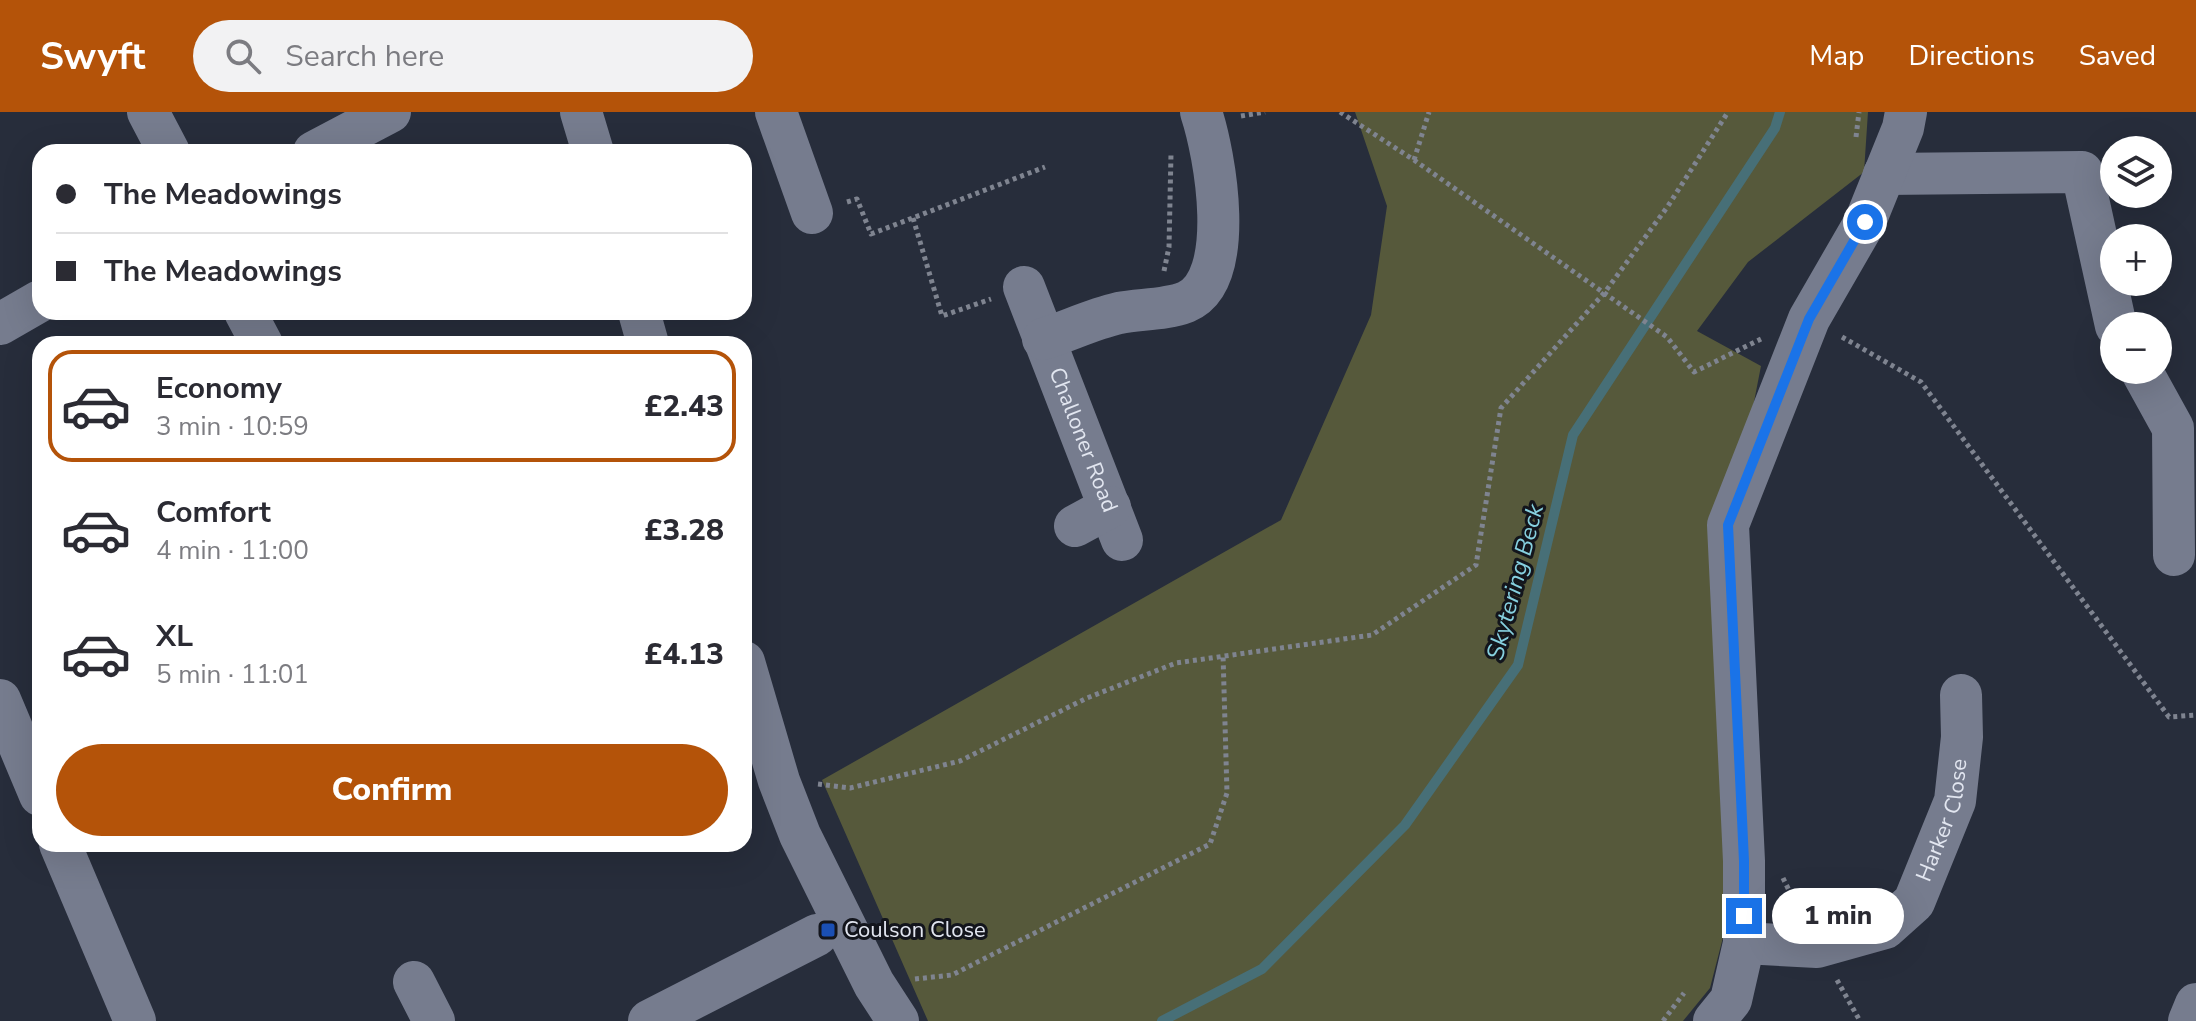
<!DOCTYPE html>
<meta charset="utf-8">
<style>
:root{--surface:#fff;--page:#f2f2f3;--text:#2b2b33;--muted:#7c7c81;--line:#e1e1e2;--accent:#b45309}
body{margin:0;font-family:"Nunito Sans",sans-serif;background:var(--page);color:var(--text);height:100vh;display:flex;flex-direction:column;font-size:30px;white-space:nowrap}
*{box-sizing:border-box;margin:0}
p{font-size:26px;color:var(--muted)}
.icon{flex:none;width:44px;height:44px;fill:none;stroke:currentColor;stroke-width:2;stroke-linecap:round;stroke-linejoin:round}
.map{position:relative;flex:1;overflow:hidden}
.sheet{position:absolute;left:32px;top:224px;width:720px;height:516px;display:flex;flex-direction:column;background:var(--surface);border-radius:24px;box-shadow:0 8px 32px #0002}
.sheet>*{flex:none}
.top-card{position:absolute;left:32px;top:32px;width:720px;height:176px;border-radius:24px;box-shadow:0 8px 32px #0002;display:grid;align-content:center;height:176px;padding:0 24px;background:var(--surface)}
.buttons{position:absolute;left:2100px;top:24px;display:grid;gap:16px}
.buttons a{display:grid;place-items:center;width:72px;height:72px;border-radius:50%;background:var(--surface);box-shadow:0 8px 32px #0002;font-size:40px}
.end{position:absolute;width:36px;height:36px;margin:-18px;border:10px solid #1a73e8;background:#fff;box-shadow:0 0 0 4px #fff}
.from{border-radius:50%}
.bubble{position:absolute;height:56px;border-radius:28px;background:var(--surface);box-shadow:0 8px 32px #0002;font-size:26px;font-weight:800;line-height:56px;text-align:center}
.top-card b{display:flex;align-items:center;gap:28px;height:76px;font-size:30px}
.top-card b+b{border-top:2px solid var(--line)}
.top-card i{width:20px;height:20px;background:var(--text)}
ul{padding:14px 0 0;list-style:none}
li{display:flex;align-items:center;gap:24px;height:112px;margin:0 16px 12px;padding:0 8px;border:4px solid transparent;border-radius:24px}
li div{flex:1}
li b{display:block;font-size:30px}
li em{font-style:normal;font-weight:800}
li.on{border-color:var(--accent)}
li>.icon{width:72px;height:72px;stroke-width:1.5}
.primary-button{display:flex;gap:16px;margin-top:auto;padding:16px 24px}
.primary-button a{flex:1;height:92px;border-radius:48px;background:var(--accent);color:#fff;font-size:32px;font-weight:800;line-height:92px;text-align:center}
header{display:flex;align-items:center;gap:48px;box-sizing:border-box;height:112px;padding:0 40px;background:var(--accent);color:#fff}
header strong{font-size:38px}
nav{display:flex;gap:44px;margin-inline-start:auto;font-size:28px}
.search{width:560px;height:72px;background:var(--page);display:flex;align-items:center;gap:20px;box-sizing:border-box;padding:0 28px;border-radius:44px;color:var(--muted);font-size:30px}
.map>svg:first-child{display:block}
</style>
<header>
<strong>Swyft</strong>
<div class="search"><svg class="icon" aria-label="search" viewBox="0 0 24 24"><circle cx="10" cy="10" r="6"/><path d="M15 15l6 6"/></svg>Search here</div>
<nav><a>Map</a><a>Directions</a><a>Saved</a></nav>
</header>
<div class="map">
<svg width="2196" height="909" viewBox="0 0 2196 909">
<rect width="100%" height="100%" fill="#272d3b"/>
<!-- green -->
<path fill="#56593b" d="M1355,0h513l-4,60 -116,90 -51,69 64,35 -27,138 -4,406 -20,78 -27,33h-755l-106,-241 459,-260 90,-205 16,-109z"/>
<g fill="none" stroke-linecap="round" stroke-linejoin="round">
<!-- stream -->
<path stroke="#476f77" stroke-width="10" d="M1162,909l100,-52 143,-144 113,-160 55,-230 202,-307 5,-16"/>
<!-- path -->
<path stroke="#7f8490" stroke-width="5" stroke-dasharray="4 4" stroke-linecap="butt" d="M1340,0l74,48 253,177 27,35 67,-33
M1241,4l24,-4
M1856,25l3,-25
M1414,48l15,-48
M847,90l10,-3 14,35 174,-67
M913,106l29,98 49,-17
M1164,159l5,-24 2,-93
M1842,225l79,45 248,335 27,-2
M818,672l32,4 110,-27 127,-63 89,-35 196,-28 104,-70 25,-157 104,-116 63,-86 60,-94
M1783,766l15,31
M915,867l37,-4 258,-131 17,-51 -4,-139
M1837,868l23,41
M1663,909l21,-28"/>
<!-- minor -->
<g stroke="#767c8e" stroke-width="42">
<path d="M148,0l21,40"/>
<path d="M581,0l12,40"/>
<path d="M776,0l36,101"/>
<path d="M314,40l76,-40"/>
<path d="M1884,62l198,-2 34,154"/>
<path id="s1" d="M1024,175l98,253"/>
<path d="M245,200l17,32"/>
<path d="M639,200l9,32"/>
<path d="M0,212l40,-23"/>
<path d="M1043,227c25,-8 50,-20 76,-26 21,-4 47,-3 67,-11 52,-22 29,-148 15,-190"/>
<path d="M2141,258l32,58 1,127"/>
<path d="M1075,414l35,-19"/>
<path d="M744,550l35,119 21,54 74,149 24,37"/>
<path d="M0,588l40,95"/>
<path d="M60,732l75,177"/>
<path id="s2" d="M1744,831l73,4 68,-19 29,-26 41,-101 7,-64 -1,-42"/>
<path d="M414,870l20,39"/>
<path d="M649,909l168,-86"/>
<path d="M1714,909l17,-21 13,-57v-82l-16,-336 81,-206 56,-97 38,-94 3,-16"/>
<path d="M2189,909l7,-17"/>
</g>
</g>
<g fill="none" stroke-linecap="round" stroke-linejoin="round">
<!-- route -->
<path stroke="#1a73e8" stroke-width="10" d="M1744,804v-55l-16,-336 81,-206 56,-97"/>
</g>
<!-- markers -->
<rect fill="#1a4fb4" stroke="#13151c" stroke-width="3" x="820" y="810" width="16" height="16" rx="4"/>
<g text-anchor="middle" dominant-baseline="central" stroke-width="6" stroke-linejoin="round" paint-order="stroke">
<!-- street labels -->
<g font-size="22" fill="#e2e6f0" stroke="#13151c">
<text stroke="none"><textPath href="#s1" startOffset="164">Challoner Road</textPath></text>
<text stroke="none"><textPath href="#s2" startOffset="270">Harker Close</textPath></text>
</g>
<!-- poi labels -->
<g font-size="22" fill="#e2e6f0" stroke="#13151c" text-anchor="start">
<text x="844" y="818">Coulson Close</text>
</g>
<!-- water labels -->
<g font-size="24" font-style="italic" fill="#86d0df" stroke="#13151c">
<text transform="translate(1515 470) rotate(-75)">Skytering Beck</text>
</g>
</g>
</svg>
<div class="buttons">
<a><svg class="icon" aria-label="layers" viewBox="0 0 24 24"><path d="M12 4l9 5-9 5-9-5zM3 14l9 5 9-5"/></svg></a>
<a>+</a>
<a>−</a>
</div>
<i class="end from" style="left:1865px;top:110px"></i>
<i class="end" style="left:1744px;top:804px"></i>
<div class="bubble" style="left:1772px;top:776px;width:132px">1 min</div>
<div class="top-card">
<b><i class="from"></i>The Meadowings</b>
<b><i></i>The Meadowings</b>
</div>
<section class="sheet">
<ul>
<li class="on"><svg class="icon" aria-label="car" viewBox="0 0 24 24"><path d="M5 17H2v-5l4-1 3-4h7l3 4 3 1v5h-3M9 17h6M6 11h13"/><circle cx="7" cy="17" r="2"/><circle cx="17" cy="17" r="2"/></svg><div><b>Economy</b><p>3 min · 10:59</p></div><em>£2.43</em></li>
<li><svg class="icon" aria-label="car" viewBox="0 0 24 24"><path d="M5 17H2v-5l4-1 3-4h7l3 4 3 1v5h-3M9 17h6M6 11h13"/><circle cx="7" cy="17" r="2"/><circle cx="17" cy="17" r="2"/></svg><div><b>Comfort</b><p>4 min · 11:00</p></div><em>£3.28</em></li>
<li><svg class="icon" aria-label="car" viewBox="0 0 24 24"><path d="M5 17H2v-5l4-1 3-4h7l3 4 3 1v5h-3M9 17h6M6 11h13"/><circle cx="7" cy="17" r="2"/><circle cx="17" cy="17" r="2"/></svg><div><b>XL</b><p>5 min · 11:01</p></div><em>£4.13</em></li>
</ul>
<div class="primary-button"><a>Confirm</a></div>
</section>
</div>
